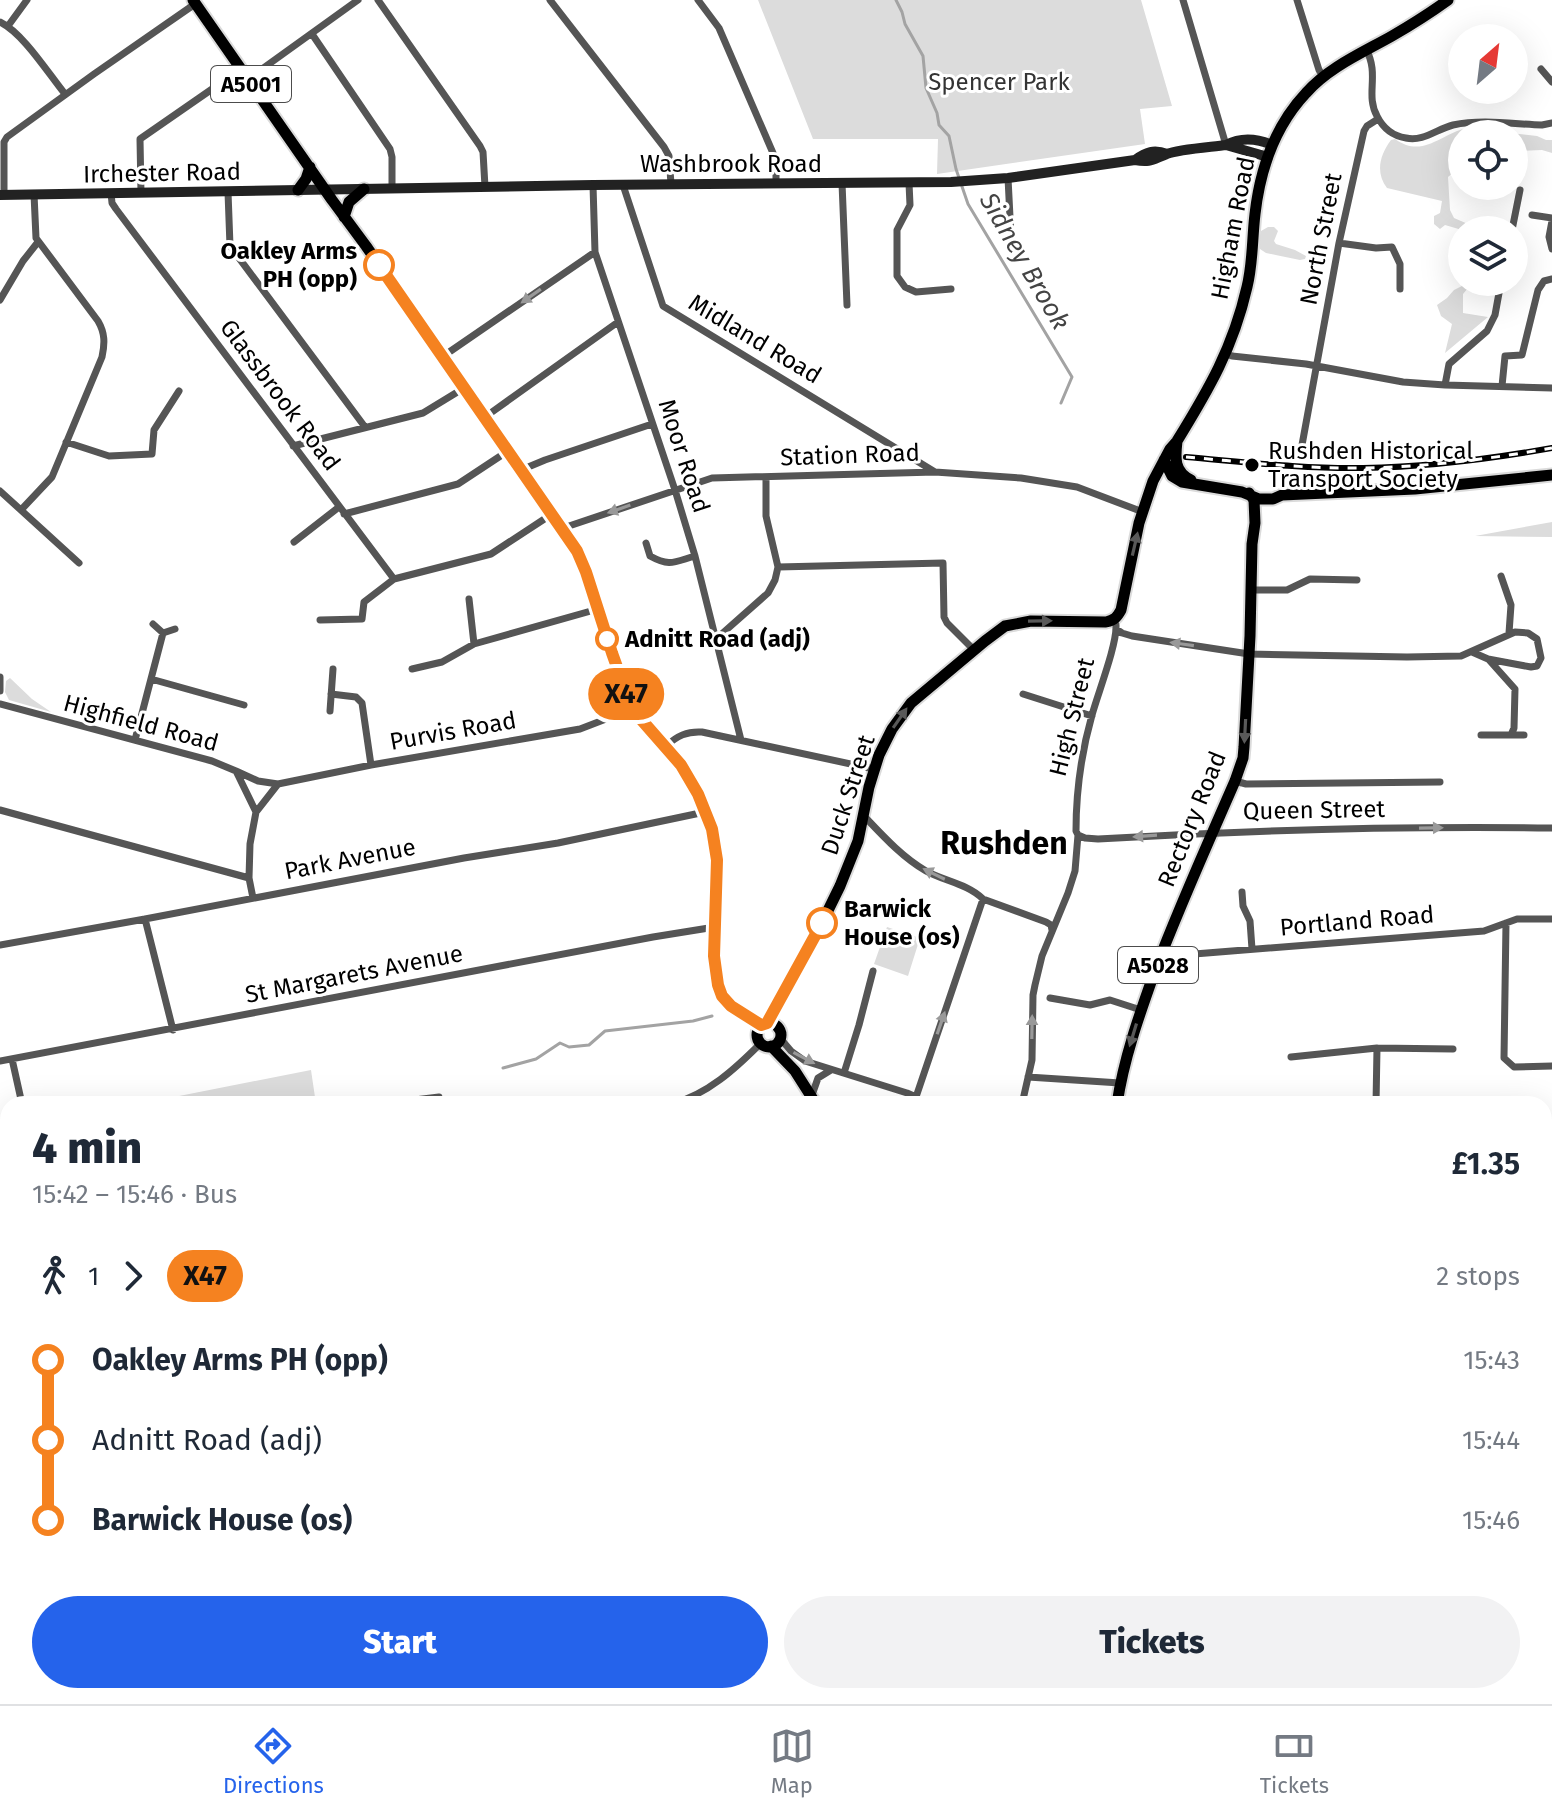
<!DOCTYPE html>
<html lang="en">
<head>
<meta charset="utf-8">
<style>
	:root { --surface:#fff; --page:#f2f2f3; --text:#1f2937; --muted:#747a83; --line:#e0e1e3; --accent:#2563eb }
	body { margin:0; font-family:"Fira Sans",sans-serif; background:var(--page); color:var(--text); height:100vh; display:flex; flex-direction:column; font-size:30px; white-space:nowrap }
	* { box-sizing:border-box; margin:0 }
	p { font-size:26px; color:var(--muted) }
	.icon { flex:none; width:44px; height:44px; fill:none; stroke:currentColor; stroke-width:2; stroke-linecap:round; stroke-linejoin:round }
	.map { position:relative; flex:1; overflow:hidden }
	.panel { position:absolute; left:0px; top:1096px; width:1552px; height:608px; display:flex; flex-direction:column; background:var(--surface); border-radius:24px 24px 0 0; box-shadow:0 8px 32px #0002 }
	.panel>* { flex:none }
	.badge { padding:0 16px; border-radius:26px; font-size:28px; line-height:52px }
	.needle { width:52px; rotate:28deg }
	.controls { position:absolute; left:1448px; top:24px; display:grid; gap:16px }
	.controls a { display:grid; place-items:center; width:80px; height:80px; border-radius:50%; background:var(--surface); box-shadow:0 8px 32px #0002; font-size:40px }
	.map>.badge { position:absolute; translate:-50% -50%; box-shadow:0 0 0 4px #fff }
	.legs { display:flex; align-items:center; gap:12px; height:88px; padding:0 32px; font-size:26px }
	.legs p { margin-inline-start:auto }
	.headline { display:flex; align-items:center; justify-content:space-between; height:136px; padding:0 32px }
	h1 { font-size:44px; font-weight:800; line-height:60px }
	.cta { display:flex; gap:16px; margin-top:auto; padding:16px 32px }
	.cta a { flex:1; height:92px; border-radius:48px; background:var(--accent); color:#fff; font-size:32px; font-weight:800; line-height:92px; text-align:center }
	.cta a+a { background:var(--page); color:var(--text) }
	ul { padding:0 32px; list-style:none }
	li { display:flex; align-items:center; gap:28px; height:80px; font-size:30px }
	li i { display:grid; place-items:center; width:12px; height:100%; margin:0 10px; background:currentColor }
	li i::after { content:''; width:20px; height:20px; margin:-10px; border:6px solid; border-radius:50%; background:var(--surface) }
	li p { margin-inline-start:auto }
	li:first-child i { background:linear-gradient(#0000 50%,currentColor 0) }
	li:last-child i { background:linear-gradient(currentColor 50%,#0000 0) }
	.tabs { display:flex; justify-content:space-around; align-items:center; height:112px; border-top:2px solid var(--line); background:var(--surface); font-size:22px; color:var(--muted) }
	.tabs a { display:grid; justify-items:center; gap:4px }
	.tabs .selected { color:var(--accent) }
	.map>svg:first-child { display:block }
</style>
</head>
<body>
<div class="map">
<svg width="1552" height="1704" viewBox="0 0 1552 1704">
	<rect width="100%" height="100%" fill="#fff"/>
	<path fill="#dcdcdc" d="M758,0H1141L1172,106L1140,109L1145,144L937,174L938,139H813Z
		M1467,128L1537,136L1546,140H1552V153L1542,150L1514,151V134H1462C1462,155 1466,163 1448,177L1450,210L1454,218L1482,230H1462L1445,225L1440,229L1434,224V216L1440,213L1442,201L1387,188C1375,172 1380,155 1391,140L1395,139C1423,159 1440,134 1467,128Z
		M1268,227H1274L1278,231L1274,241L1276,244L1295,250L1306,256L1305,259L1300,260L1266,253L1260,249L1258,243L1261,231Z
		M1470,282H1473L1463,294V313L1488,317L1445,353L1452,324L1441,316L1437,305L1447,298L1454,290Z
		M1552,522V537L1475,536Z
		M10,678L32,699L51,712L9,700L5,692L6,681Z
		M887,927L920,938L908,976L874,964Z
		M311,1070L316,1104H165L164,1099Z
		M0,1160L3,1164L8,1161V1266L0,1264Z
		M311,1696H639L643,1704H317Z"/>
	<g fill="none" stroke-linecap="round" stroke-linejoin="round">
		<path stroke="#a3a3a3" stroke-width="3" d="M896,0L902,12L905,24L923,56L926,88L937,113L939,125L949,136L956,169L968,204L1072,377L1061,403
			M503,1068L536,1059L560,1043L569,1047L589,1045L605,1031L693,1021L712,1016
			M0,1464L8,1451"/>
		<g stroke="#dbdbdb" stroke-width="15">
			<path id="primary" d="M193,0L332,200L366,246L577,551L586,572L612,653L632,709L681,765L698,794L712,829L717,860L715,970L722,996L731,1006L761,1025
				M298,190L306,179L310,167
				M344,217L349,202L364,189
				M1177,441C1175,458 1174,472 1191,480
				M1164,460L1172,476L1182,482L1242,492L1259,499H1273L1282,495L1415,489L1552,475
				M767,1023L814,939L840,886L858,841L869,787L879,755L892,729L911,703L985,641L1005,626L1031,621L1106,622C1115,620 1117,617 1121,610L1139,523L1153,481L1170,449L1177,441C1209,389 1233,348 1247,287C1253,263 1252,239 1255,214C1260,170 1275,126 1306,93C1329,67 1362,53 1392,36C1411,25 1430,13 1448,0
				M757 1035a12 12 0 1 1 24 0a12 12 0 1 1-24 0Z
				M771,1046L795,1071L816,1104
				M1117,1104C1124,1057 1140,1013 1156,968C1180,905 1208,843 1235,781L1243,758L1244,747L1250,636L1252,544L1255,523L1254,500L1249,493
				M983,1696L988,1704"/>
		</g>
		<path stroke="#555" stroke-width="7" d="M378,0L480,146L483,152L485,187
			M550,0L664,147L669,156L671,184
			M698,0L719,28L776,160V184
			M1183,0L1226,145
			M1297,0L1319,70L1323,76
			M0,22C23,33 48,73 65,94
			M8,26L27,0
			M312,34L390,149L392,157V188
			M1366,49C1380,75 1365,94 1377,116C1383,128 1393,136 1406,138C1423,142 1437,129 1453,125C1482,119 1513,124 1542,125L1552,123
			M1541,69L1552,82
			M248,79L358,0
			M1008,178L1011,237
			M842,183L847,305
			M909,183L910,205L897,230V276L905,287L916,292L951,289
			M593,185L595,252L675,490L695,556L741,740
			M623,185L663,306L935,472
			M228,192L230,246L365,427
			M111,193L112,203L116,209L394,579
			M141,193L140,139L241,69
			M4,194V142L7,137L94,74L195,4
			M1532,215L1552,218
			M1552,221L1549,237L1552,249
			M1512,230L1520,190
			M1339,243L1376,248L1392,247L1400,264V289
			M0,300L23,261L38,242
			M1226,354L1232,356L1306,364L1403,382L1445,385L1552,388
			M442,357L595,252
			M1445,385L1449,364L1487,331L1495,315L1501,282
			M1502,386L1505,356L1522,355L1538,290L1544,281L1552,279
			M485,417L618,322
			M66,442L109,456L152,454L154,430L179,391
			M1302,445L1339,243L1364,131L1367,126L1378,119
			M293,446L423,413L464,388
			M521,470L545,460L652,424
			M0,491L79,563
			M21,510L52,477L102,357C105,343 105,333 98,321L36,238L34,194
			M344,514L458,484L508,451
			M563,530L569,526L712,478L935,472L1021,478L1077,487L1143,512
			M294,542L339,507
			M646,543L650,556C670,567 674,562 695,556
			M778,567L943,563L944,617L947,623L974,650
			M1501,576L1511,605L1509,633
			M1251,590H1287L1310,579L1357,580
			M469,599L474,644
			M320,620L362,619L364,602L394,579L491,554L552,514
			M1116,629L1122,633L1132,636L1249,654L1407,657L1461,656L1515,632L1528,633L1537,639L1541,658L1537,666L1531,667L1488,659L1472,652
			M163,633L175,629
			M716,639L768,593L775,580L778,567L766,516V477
			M412,669L442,662L474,644L598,609
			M0,677V691
			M151,679L244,705
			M331,694L356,697L362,703L371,765
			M1023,694L1092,716
			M0,704L212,761L236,771L256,812L250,844L249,878L253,898
			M330,711L333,669
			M1481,735H1511L1514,728L1515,689L1490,661
			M1511,735H1524
			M135,740L163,633L153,624
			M666,746C677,736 687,731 702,732L874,769
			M236,771L258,781L278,784
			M1235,781L1246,784L1440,782
			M0,810L249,878
			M256,812L278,784L371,765L580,729L632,709
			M864,816C883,836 902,857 926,871C944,881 968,884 983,899L1046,922L1051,925L1052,930
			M1078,835L1085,838L1098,839C1249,830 1401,826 1552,828
			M1242,892L1243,906L1250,921L1252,949
			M145,919L173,1030
			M1506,923L1504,1058L1514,1067L1552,1066
			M0,945L145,919L464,858L558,843L705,812
			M1164,949L1182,955L1484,931L1517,919H1552
			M1050,998L1090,1005L1110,1000L1141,1010
			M780,1038L791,1051L805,1061L907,1093L916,1097L923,1104
			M1291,1057L1377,1048L1453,1049
			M12,1059L22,1104
			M0,1061L653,937L715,927
			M844,1073L859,1025L873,971
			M1028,1077L1120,1083
			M812,1095L818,1078L831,1070
			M916,1097L983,899
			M390,1103L439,1097
			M672,1104C708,1094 735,1069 761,1043
			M1022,1104L1032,1060L1033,995L1035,985L1042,956L1068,893L1075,871L1078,835L1076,831C1076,791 1081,754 1092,715C1098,693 1117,645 1116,625
			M1376,1104L1377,1048
			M1544,1154H1552
			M1544,1241H1552
			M1544,1368H1552
			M1544,1520L1552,1522
			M0,1564L8,1554
			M0,1585L8,1601
			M1544,1607L1552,1608
			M42,1696L46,1704
			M242,1696L244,1704
			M698,1696L702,1704
			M1162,1696L1164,1704
			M1445,1696L1470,1699L1552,1697
			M993,1704H1001
			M1300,1704L1302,1700
			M1409,1704L1410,1696"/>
		<path stroke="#222" stroke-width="10" d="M1226,145L1268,157
			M1135,160C1146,152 1154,149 1167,154
			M0,195L593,185L951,182L1008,178L1135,160C1151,163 1153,159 1167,154C1179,149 1212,147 1226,145C1241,137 1258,139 1272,145
			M1544,1441L1552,1449
			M871,1704L877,1696"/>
		<use href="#primary" stroke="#000" stroke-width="11"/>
		<g stroke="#000" stroke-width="6">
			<path id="rail" d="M1186,457C1245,462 1304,469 1363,468C1426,467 1490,459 1552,448"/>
		</g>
		<use href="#rail" stroke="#fff" stroke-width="3" stroke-dasharray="9" stroke-linecap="butt"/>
	</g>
	<defs><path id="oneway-solid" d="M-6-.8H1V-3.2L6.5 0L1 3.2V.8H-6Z" transform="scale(2)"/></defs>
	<g fill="#999">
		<use href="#oneway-solid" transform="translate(531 296) rotate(145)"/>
		<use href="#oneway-solid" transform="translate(619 509) rotate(161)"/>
		<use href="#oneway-solid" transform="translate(1182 644) rotate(-172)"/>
		<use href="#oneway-solid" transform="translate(1431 828) rotate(-1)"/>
		<use href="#oneway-solid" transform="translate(1145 836) rotate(176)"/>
		<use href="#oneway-solid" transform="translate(934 874) rotate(-154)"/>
		<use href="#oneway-solid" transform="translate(941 1023) rotate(-71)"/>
		<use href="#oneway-solid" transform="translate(1032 1027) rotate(-89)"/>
		<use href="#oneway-solid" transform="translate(804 1058) rotate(28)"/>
	</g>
	<g fill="#595959">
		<use href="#oneway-solid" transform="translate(1135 544) rotate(-77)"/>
		<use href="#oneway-solid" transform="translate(1040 621) rotate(-1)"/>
		<use href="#oneway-solid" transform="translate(900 718) rotate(-55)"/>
		<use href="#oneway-solid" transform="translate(1245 731) rotate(93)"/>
		<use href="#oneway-solid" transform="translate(1133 1035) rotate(107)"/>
	</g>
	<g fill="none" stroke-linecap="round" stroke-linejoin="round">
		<g stroke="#fff" stroke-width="18">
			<path id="line-1" d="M379,265L577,551L586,572L612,653L632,709L681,765L698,794L712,829L717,860L714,956L718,985L722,996L731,1006L761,1025L767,1023L822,923"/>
		</g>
		<use href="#line-1" stroke="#f58220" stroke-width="12"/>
	</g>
	<g fill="#fff" stroke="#f58220" stroke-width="4">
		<circle cx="379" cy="265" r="14"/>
		<circle cx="607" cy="639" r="10"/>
		<circle cx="822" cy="923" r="14"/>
	</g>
	<circle fill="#000" stroke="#fff" stroke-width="3" cx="1252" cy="465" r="8"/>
	<g text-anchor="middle" stroke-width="6" stroke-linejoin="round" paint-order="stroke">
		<g fill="#fff" stroke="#4c4c4c" stroke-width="2">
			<rect x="211" y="66" width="80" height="36" rx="6"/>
			<rect x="1118" y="947" width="80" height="36" rx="6"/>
		</g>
		<g font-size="22" font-weight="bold" fill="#000">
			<text x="251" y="92">A5001</text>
			<text x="1158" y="973">A5028</text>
		</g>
		<g font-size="24" fill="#333" stroke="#fff">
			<text x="999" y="90">Spencer Park</text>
		</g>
		<g font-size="24" fill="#000" stroke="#fff">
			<text x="731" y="172">Washbrook Road</text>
			<text transform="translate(162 173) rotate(-1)" y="8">Irchester Road</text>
			<text transform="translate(1233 228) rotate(-79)" y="8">Higham Road</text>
			<text transform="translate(1321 239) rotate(-79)" y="8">North Street</text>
			<text transform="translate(755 339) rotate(31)" y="8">Midland Road</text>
			<text transform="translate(280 395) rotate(53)" y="8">Glassbrook Road</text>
			<text transform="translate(850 455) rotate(-2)" y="8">Station Road</text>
			<text transform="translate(684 456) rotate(72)" y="8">Moor Road</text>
			<text transform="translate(1072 717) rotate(-76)" y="8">High Street</text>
			<text transform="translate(141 723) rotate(15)" y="8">Highfield Road</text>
			<text transform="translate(453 731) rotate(-10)" y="8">Purvis Road</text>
			<text transform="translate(848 795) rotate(-72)" y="8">Duck Street</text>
			<text transform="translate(1314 810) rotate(-1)" y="8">Queen Street</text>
			<text transform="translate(1192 819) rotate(-68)" y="8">Rectory Road</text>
			<text transform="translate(350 859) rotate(-11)" y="8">Park Avenue</text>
			<text transform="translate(1357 921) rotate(-5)" y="8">Portland Road</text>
			<text transform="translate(354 974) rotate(-11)" y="8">St Margarets Avenue</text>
		</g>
		<g font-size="24" font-weight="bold" fill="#000" stroke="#fff" text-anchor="start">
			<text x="357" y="259" text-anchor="end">Oakley Arms<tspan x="357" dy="28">PH (opp)</tspan></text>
			<text x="625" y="647">Adnitt Road (adj)</text>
			<text x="844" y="917">Barwick<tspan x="844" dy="28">House (os)</tspan></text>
		</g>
		<g font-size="24" fill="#000" stroke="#fff" text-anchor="start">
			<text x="1268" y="459">Rushden Historical<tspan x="1268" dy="28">Transport Society</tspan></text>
		</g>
		<g font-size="26" font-style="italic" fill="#444" stroke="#fff">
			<text transform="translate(1025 261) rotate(60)" y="9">Sidney Brook</text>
		</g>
		<g font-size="32" font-weight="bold" fill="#000" stroke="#fff">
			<text x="1004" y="854">Rushden</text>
		</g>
	</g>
</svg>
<div class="controls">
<a><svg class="needle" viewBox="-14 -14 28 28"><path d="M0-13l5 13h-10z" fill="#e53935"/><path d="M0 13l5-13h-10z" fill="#747a83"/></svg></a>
<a><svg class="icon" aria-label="locate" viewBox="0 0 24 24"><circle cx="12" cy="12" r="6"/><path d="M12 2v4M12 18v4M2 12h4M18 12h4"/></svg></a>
<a><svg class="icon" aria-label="layers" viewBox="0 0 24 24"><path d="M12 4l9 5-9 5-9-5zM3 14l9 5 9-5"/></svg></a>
</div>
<b class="badge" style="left:626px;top:694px;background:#f58220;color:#111">X47</b>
<section class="panel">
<div class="headline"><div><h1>4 min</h1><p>15:42 – 15:46 · Bus</p></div><b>£1.35</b></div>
<div class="legs"><svg class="icon" aria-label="walk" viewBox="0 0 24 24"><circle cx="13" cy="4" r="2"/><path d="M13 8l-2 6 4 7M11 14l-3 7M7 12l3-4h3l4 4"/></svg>1<svg class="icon" aria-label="forward" viewBox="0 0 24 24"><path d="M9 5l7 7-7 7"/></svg><b class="badge" style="background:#f58220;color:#111">X47</b><p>2 stops</p></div>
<ul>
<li><i style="color:#f58220"></i><b>Oakley Arms PH (opp)</b><p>15:43</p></li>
<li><i style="color:#f58220"></i><span>Adnitt Road (adj)</span><p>15:44</p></li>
<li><i style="color:#f58220"></i><b>Barwick House (os)</b><p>15:46</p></li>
</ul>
<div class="cta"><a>Start</a><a>Tickets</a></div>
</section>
</div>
<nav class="tabs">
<a class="selected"><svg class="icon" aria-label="directions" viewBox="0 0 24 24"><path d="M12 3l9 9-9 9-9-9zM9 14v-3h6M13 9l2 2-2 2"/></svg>Directions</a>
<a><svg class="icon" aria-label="map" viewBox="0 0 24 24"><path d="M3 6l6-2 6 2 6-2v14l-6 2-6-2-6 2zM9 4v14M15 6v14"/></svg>Map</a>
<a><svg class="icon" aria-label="tickets" viewBox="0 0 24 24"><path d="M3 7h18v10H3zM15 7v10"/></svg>Tickets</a>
</nav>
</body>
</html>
